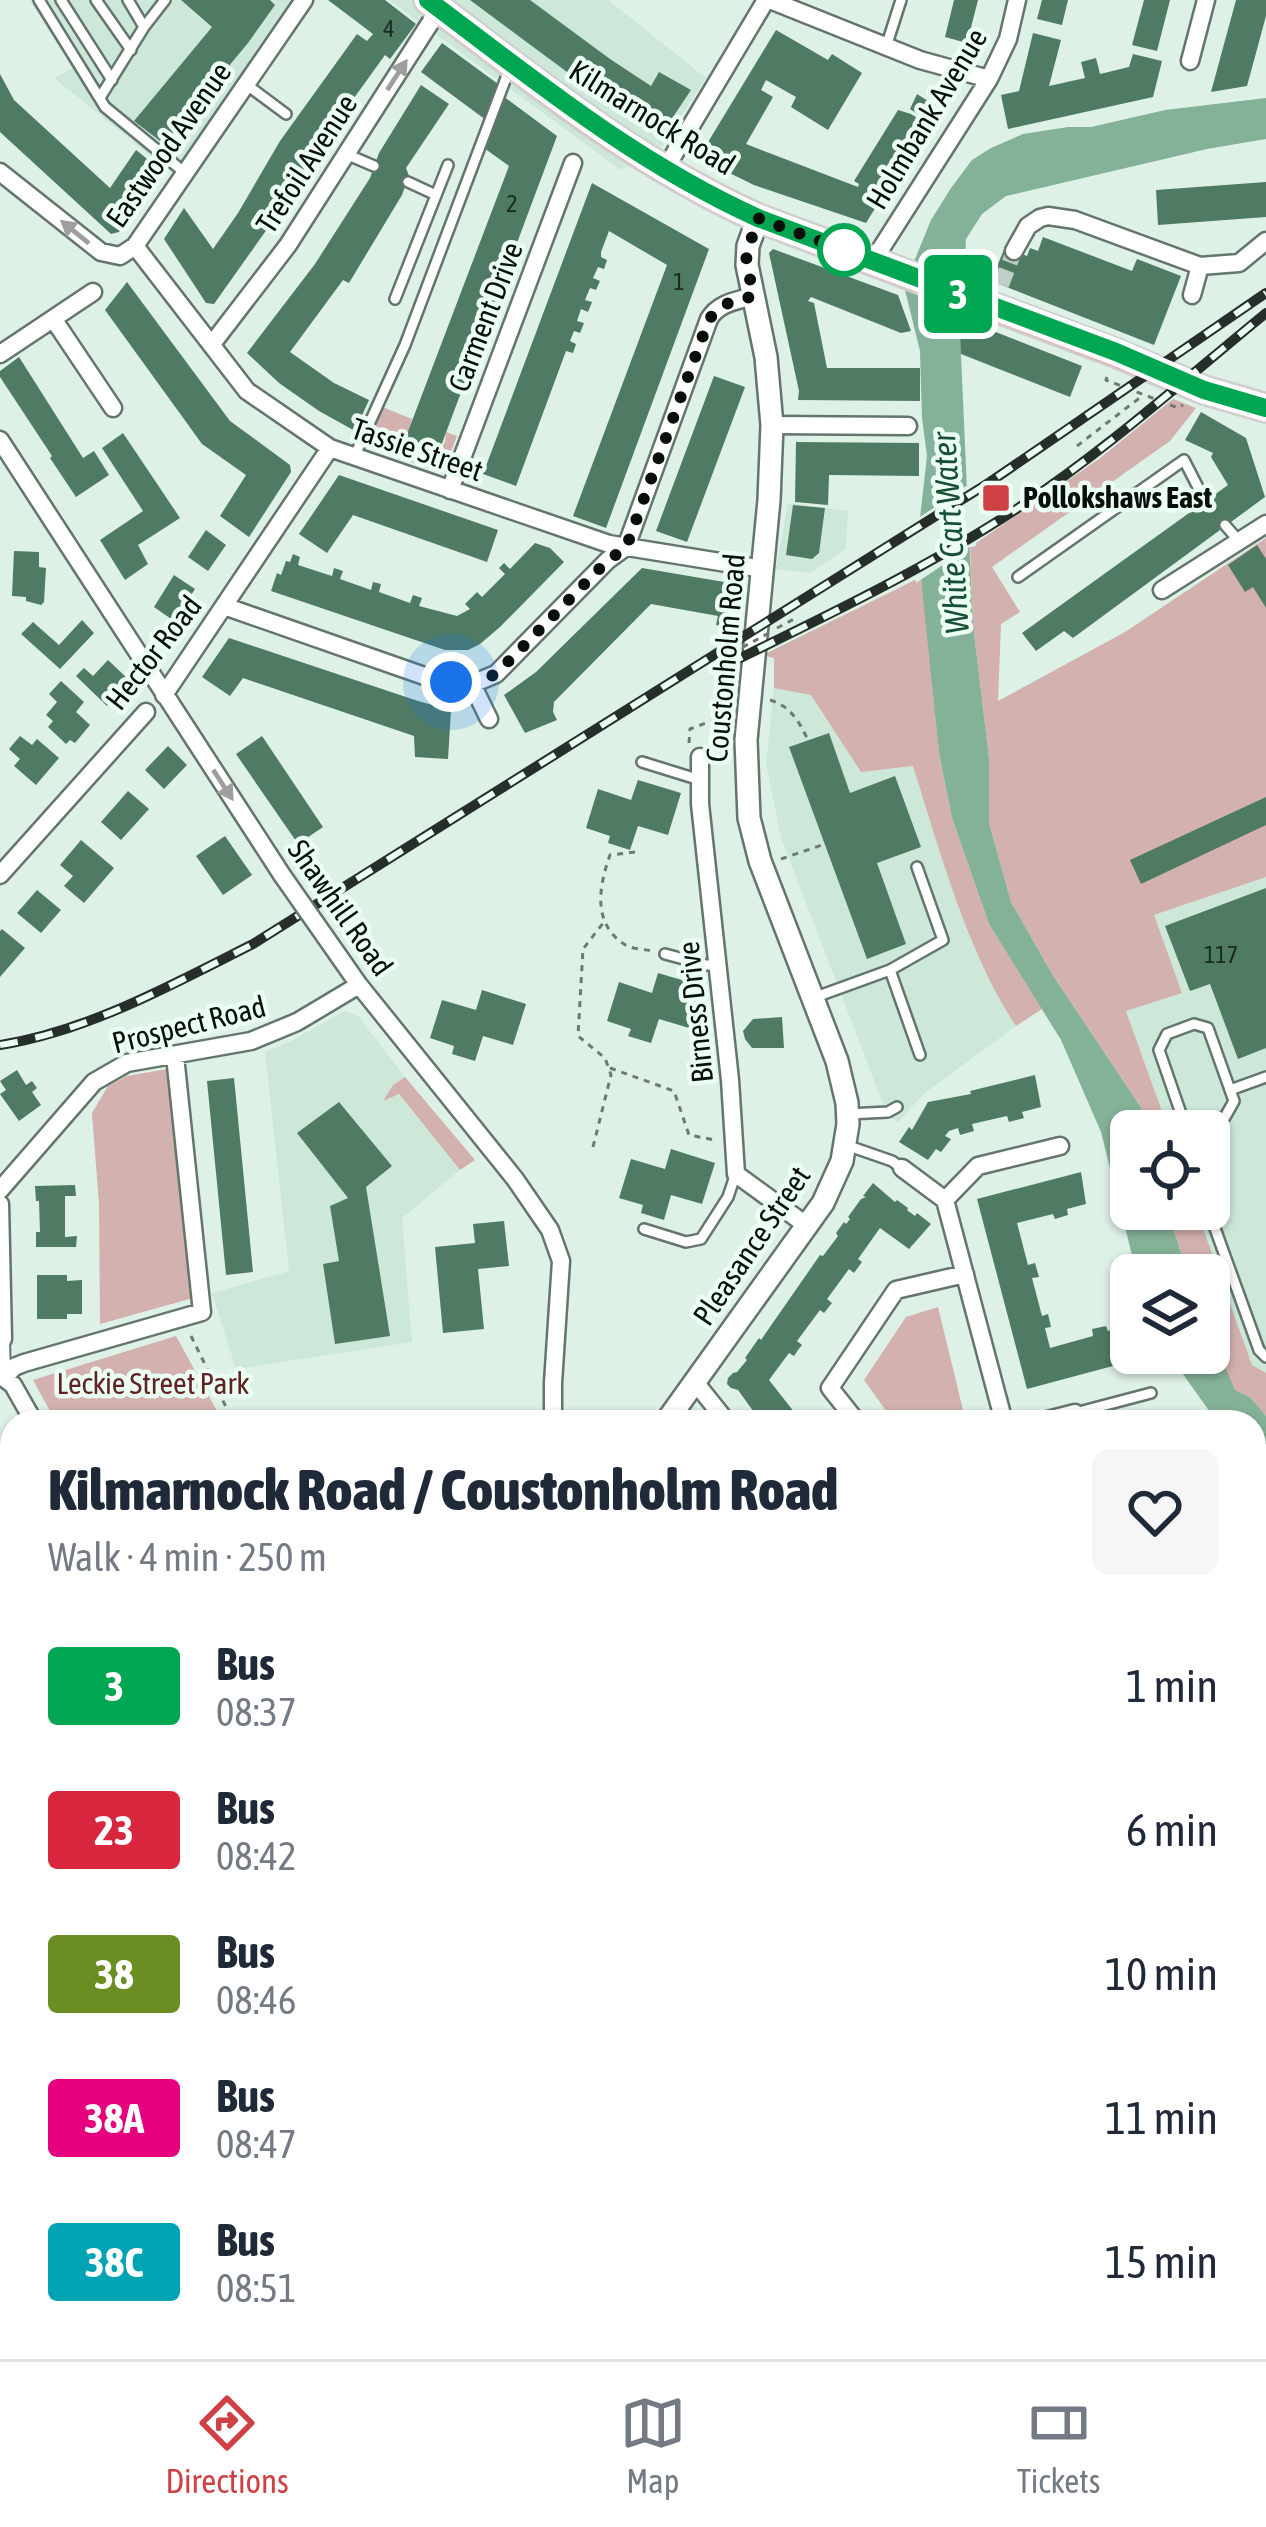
<!DOCTYPE html>
<html lang="en">
<head>
<meta charset="utf-8">
<style>
	:root { --surface:#fff; --page:#f6f6f7; --text:#1f2937; --muted:#747a83; --line:#e0e1e3; --accent:#cf4044 }
	body { margin:0; font-family:"Asap Condensed",sans-serif; background:var(--page); color:var(--text); height:100vh; display:flex; flex-direction:column; font-size:45px; white-space:nowrap }
	* { box-sizing:border-box; margin:0 }
	p { font-size:39px; color:var(--muted) }
	.icon { flex:none; width:66px; height:66px; fill:none; stroke:currentColor; stroke-width:2; stroke-linecap:round; stroke-linejoin:round }
	.map { position:relative; flex:1; overflow:hidden }
	.panel { position:absolute; left:0px; top:1410px; width:1266px; height:951px; display:flex; flex-direction:column; background:var(--surface); border-radius:36px 36px 0 0; box-shadow:0 3px 9px #0004 }
	.panel>* { flex:none }
	.badge { padding:0 24px; border-radius:9px; font-size:42px; line-height:78px }
	.controls { position:absolute; left:1110px; top:1110px; display:grid; gap:24px }
	.controls a { display:grid; place-items:center; width:120px; height:120px; border-radius:18px; background:var(--surface); box-shadow:0 3px 9px #0004; font-size:60px }
	.you { position:absolute; width:60px; height:60px; margin:-30px; border:9px solid #fff; border-radius:50%; background:#1a73e8; box-shadow:0 0 0 18px #1a73e833 }
	.map>.badge { position:absolute; translate:-50% -50%; box-shadow:0 0 0 6px #fff }
	.round { display:grid; place-items:center; flex:none; width:126px; height:126px; border-radius:18px; background:var(--page) }
	.head { display:flex; align-items:center; justify-content:space-between; height:204px; padding:0 48px }
	h1 { font-size:57px; font-weight:800; line-height:90px }
	ul { padding:0; list-style:none }
	li { display:flex; align-items:center; gap:36px; height:144px; padding:0 48px }
	li div { flex:1 }
	li b { display:block; font-size:45px }
	li em { font-style:normal }
	li .badge { min-width:132px; font-weight:700; text-align:center }
	.tabs { display:flex; justify-content:space-around; align-items:center; height:168px; border-top:3px solid var(--line); background:var(--surface); font-size:33px; color:var(--muted) }
	.tabs a { display:grid; justify-items:center; gap:6px }
	.tabs .on { color:var(--accent) }
	.map>svg:first-child { display:block }
</style>
</head>
<body>
<div class="map">
<svg width="1266" height="2359" viewBox="0 0 1266 2359">
	<rect width="100%" height="100%" fill="#def1e6"/>
	<path fill="#cde8d8" d="M29,0H315L188,182L153,158L54,78L73,68Z
		M389,0H608L706,78L662,146L621,170Z
		M788,503L848,511L846,549L810,573L776,569Z
		M774,688L811,694L861,772L913,766L937,841L980,957L1016,1026L925,1093L897,1123L887,1114L781,838L766,764Z
		M1266,877V1373L1252,1366L1196,1209H1209V1131H1169L1126,1010L1182,993L1154,915Z
		M345,1011L358,1016L405,1077L393,1085L383,1100L398,1094L460,1170L402,1218L412,1342L236,1369L212,1293L289,1271L265,1052L293,1040Z
		M1266,2036V2333L1259,2332L1254,2343V2069Z"/>
	<path fill="#d2b1ae" d="M1173,399L1196,408L1170,441L992,567L1020,612L1001,624L998,701L1125,632L1266,538V877L1154,915L1182,993L1126,1011L1169,1131H1147L1140,1106L1052,974L1011,902L989,823V758L973,625L970,547H974L976,543L1099,459Z
		M380,406L412,419L405,442L438,454L445,442L446,432L457,436L443,473L362,445Z
		M922,577L939,753L952,818L989,924L1042,1009L1016,1026C968,954 939,849 913,766L861,772L811,695L774,688V658L766,656L767,653L915,580L917,582Z
		M167,1069L193,1298L100,1324L99,1204L92,1113L108,1086L127,1076Z
		M405,1077L475,1160L460,1170L399,1094L383,1101L393,1085Z
		M1167,1209H1196L1252,1365L1266,1373V1416L1251,1398L1235,1390L1225,1370L1209,1330V1275H1188Z
		M938,1307L963,1410L917,1422H894L864,1380L906,1317Z
		M176,1336L223,1422H56L33,1380Z"/>
	<path fill="#84b298" d="M1266,98V139L1207,149L1006,196L982,214L966,239L961,355L973,625L989,758V823L1011,902L1052,974L1140,1106L1147,1131H1131V1209H1167L1188,1275H1137L1101,1132L1061,1040L989,924L952,818L939,753L922,588L920,518L927,456L922,418L920,351L904,286L931,220L951,188L972,160L991,148L1023,134L1068,127H1091L1165,110Z
		M1209,1330L1235,1390L1251,1398L1266,1416V1464L1254,1457V1422H1217L1168,1353H1209Z"/>
	<path fill="#def1e6" d="M969,484L976,546H971L916,583L914,521Z"/>
	<path fill="#4f7b64" d="M181,0H270L275,5L248,43L164,144L134,121L212,27Z
		M328,0H385L416,24L390,59L385,55L308,162L265,232L214,304L206,303L164,239L184,208L213,249L238,213L280,141L357,34L367,41L373,34Z
		M470,0H530L610,59L651,86L659,72L691,90L661,135L590,89Z
		M954,0H978L967,43L945,37Z
		M1042,0H1068L1062,25L1037,19Z
		M1144,0H1170L1157,51L1132,45Z
		M1236,0H1266V16L1247,86L1211,92Z
		M776,30L828,60L832,54L862,73L828,130L791,107L796,97L766,80L761,90L773,97L746,144L858,187L859,184L854,181L898,110L911,114L927,124L866,223L754,185L705,161L702,156V152Z
		M1033,33L1061,40L1049,86L1085,78L1081,62L1096,58L1100,74L1129,67L1133,54L1162,61L1153,97L1008,129L1001,95L1019,91Z
		M442,43L498,84L486,120L421,72Z
		M0,74L14,100L110,188L136,150L161,170L119,232L111,234L0,132Z
		M421,85L449,104L406,168L409,176L402,195L349,283L343,280L290,352L334,383L369,400L355,431L319,411L279,383L247,353L315,264L370,178L379,153Z
		M917,94L936,106L928,121L910,109Z
		M503,96L557,136L438,454L404,442L509,166L484,148Z
		M1266,182V217L1158,225L1156,190Z
		M592,183L709,249L606,528L573,516L667,265L609,231L601,252V257L607,260L604,269L598,267L593,278L600,281L596,290L590,288L585,300L592,302L588,312L581,309L577,321L584,323L580,333L574,331L570,341L576,344L573,353L566,351L516,486L483,474Z
		M1043,237L1132,271L1137,259L1181,276L1154,345L991,281L1005,247L1027,256L1030,248L1038,251Z
		M773,249L898,295L911,331L901,333L811,297L808,301L814,303L827,368H920V401L798,400L799,391L769,253Z
		M127,282L230,421L290,465L291,472L249,537L220,516L246,475L202,444L105,310Z
		M965,320L1082,366L1070,397L961,354L960,332Z
		M19,357L83,458L94,451L109,475L76,497L50,458L52,456L0,377V371Z
		M714,376L745,387L687,542L656,531Z
		M1201,412L1246,438L1265,497L1073,638L1064,631L1036,651L1022,633L1228,485L1211,457L1213,453L1185,440Z
		M123,433L180,518L138,545L148,564L125,580L100,540L143,511L102,448Z
		M796,442L919,443V476L829,475L828,505L795,502Z
		M339,475L498,530L487,562L353,515L327,553L299,534Z
		M793,505L825,508L819,553L812,559L786,555Z
		M206,530L226,545L208,571L188,557Z
		M535,543L550,548L564,562L500,627L480,644L468,650H445L271,591L277,573L281,575L286,561L290,562L293,554L300,557L298,565L332,576L334,568L343,571L340,579L371,590L373,582L381,584L379,592L410,603L413,595L422,598L419,606L457,616L470,609L465,604L477,592L482,597L505,574L499,568L504,563L510,569Z
		M1257,545L1266,559V608L1253,587L1245,592L1228,565Z
		M14,551L39,552V567L46,568L44,602L41,605L26,601V597L12,596Z
		M642,568L730,583V586L741,588L737,628L716,625L718,616L651,604L554,702L553,712L557,720L525,733L504,695L536,672Z
		M174,575L195,589L174,621L154,607Z
		M82,620L94,633L60,669L21,634L33,622L59,645Z
		M229,638L418,701L451,710L448,759L415,757L414,736L243,678L230,696L202,677Z
		M108,660L129,680L107,706L76,676L84,668L93,676Z
		M61,681L84,702L76,712L90,725L75,743L70,740L66,744L48,727L53,721L46,715L57,702L49,694Z
		M829,733L850,793L895,776L921,847L877,863L906,944L867,959L789,747Z
		M20,736L32,745L37,739L59,758L36,785L14,766L20,759L9,749Z
		M262,736L323,827L298,844L236,754Z
		M168,746L187,765L164,789L145,770Z
		M638,780L681,793L668,835L638,826L630,850L608,843L610,836L586,828L598,789L631,800Z
		M128,791L149,809L121,840L101,822Z
		M1266,797V825L1141,884L1130,860Z
		M225,836L252,875L223,895L196,856Z
		M81,840L114,868L84,903L64,886L73,876L60,865Z
		M1266,888V1048L1238,1059L1210,984L1190,991L1165,926Z
		M37,890L61,910L41,933L17,913Z
		M2,929L25,948L0,977V931Z
		M658,973L702,986L689,1028L659,1019L651,1043L628,1036L631,1029L607,1021L619,982L652,993Z
		M482,990L526,1004L513,1045L483,1036L475,1061L452,1054L454,1046L430,1038L442,1000L476,1010Z
		M782,1017L784,1048H752L745,1039L743,1031L753,1019Z
		M17,1070L26,1085L32,1081L37,1088L32,1092L41,1105L19,1121L0,1094L6,1090L0,1081Z
		M1035,1075L1041,1107L1022,1112L1024,1118L1009,1122L1007,1116L972,1124L974,1131L960,1135L958,1128L949,1131L945,1136L951,1139L941,1152L936,1149L928,1160L899,1142L909,1127L912,1130L928,1102L971,1094L970,1091Z
		M234,1078L253,1272L226,1275L207,1081Z
		M339,1102L392,1166L366,1187L390,1336L335,1344L323,1264L339,1261L330,1206L348,1198L297,1133Z
		M671,1149L715,1163L702,1204L671,1195L664,1220L641,1213L643,1205L619,1198L631,1159L665,1169Z
		M1081,1172L1086,1204L1067,1209L1068,1215L1055,1219L1053,1214L1017,1223L1028,1265L1035,1263L1039,1277L1032,1278L1042,1316L1048,1314L1051,1327L1045,1328L1050,1348L1093,1336L1092,1329L1106,1326L1108,1331L1128,1326L1131,1353H1137L1139,1359L1027,1389L977,1199Z
		M873,1183L895,1202L897,1200L908,1208L907,1210L915,1216L917,1213L931,1224L909,1249L880,1228L858,1259L862,1262L854,1273L849,1269L827,1299L832,1303L824,1313L820,1310L797,1341L802,1345L798,1350L794,1356L789,1353L769,1380L802,1422H761L738,1390L731,1388L727,1384L728,1378L733,1373L737,1372L747,1360L745,1358L759,1338L761,1340L820,1255L823,1256L838,1236L836,1233L844,1222L846,1224L850,1219L848,1217L861,1199L866,1197L863,1196Z
		M75,1185L76,1196H65V1237L77,1236L76,1247H36V1232H40L39,1201H36L35,1186Z
		M504,1221L509,1266L478,1269L484,1329L443,1333L435,1247L475,1243L473,1224Z
		M37,1275H67V1281L82,1280V1314H67V1319H37Z
		M12,1686V1750L0,1723V1689Z
		M1266,2107V2164L1254,2157V2127Z
		M417,2349H498L504,2354L500,2359H408Z"/>
	<g fill="none" stroke-linecap="round" stroke-linejoin="round">
		<path stroke="#becfc5" stroke-width="16" stroke-dasharray="16 8" stroke-linecap="butt" d="M1001,285L1014,251"/>
		<g stroke="#64766c" stroke-width="14">
			<path id="service" d="M39,0L105,107L185,173
				M61,0L112,80
				M96,0L131,50
				M128,0L144,27
				M886,47L901,0
				M247,85L286,114
				M101,96L144,27L165,0
				M346,154L374,166
				M408,182L436,195
				M395,299L448,165
				M355,455L405,345L509,70
				M1225,525L1239,541
				M1018,577L1184,460L1205,501
				M642,762L700,780
				M665,954L706,965H719
				M890,970L920,1055
				M813,998L890,970L943,940L917,867
				M1230,1090L1266,1077
				M848,1114L888,1112L897,1107
				M1187,1129L1225,1117L1234,1101L1208,1028L1194,1024L1167,1034L1159,1050L1187,1131
				M846,1145L892,1161L902,1168
				M1208,1209L1259,1350L1266,1357
				M644,1229L686,1242L701,1239L728,1197L735,1176
				M1075,1413L1151,1393
				M0,2200L12,2211"/>
		</g>
		<g stroke="#64766c" stroke-width="16">
			<path id="pedestrian" d="M3,1339L4,1377"/>
		</g>
		<g stroke="#64766c" stroke-width="21">
			<path id="minor" d="M770,0L920,60L989,79
				M1190,61L1206,0
				M664,171L766,0
				M0,172L101,252L120,256L135,246L304,0
				M135,246L247,391L330,448L609,544L763,569
				M1014,251L1028,226L1040,218L1048,216L1075,220L1200,266L1239,263L1266,241
				M873,261L989,79L1008,39L1017,0
				M1192,295L1200,266
				M54,320L113,408
				M212,344L288,245L439,9
				M0,354L93,292
				M772,425L908,426
				M0,440L282,875
				M450,490L573,163
				M1162,590L1266,524
				M224,606L430,678L472,684L496,674L608,560L626,547L709,319C718,303 736,301 753,296
				M472,684L489,719
				M164,695L330,448
				M700,757V804L730,1080L736,1174L806,1225
				M0,875L146,712
				M338,955L359,985L515,1179L550,1230L561,1261L553,1383V1422
				M902,1168L945,1200L1004,1422
				M0,1190L94,1082L127,1063L251,1041L297,1022L359,985
				M945,1200L978,1166L1060,1146
				M0,1204L3,1339
				M0,1377L4,1378L14,1367L24,1363L202,1312L175,1056
				M4,1378L13,1385L34,1422
				M695,1382L727,1422
				M857,1422L830,1388L896,1290L965,1274
				M1040,1422L1075,1413L1078,1422
				M1254,1579L1266,1589
				M0,2308L12,2318
				M1254,2318L1266,2322
				M1127,2349L1130,2359"/>
		</g>
		<g stroke="#64766c" stroke-width="26">
			<path id="tertiary" d="M666,1422L823,1203L842,1161L848,1124L847,1103L837,1061L760,861L749,818L746,740L769,500L772,425L766,357L747,265L748,246L758,218
				M1254,1460L1266,1455
				M0,1913L12,1939"/>
		</g>
		<g stroke="#64766c" stroke-width="28">
			<path id="secondary" d="M0,1962L12,1974
				M241,2349L247,2359
				M268,2349L276,2359"/>
		</g>
		<g stroke="#cecfce" stroke-width="32">
			<path id="primary" d="M428,0C535,82 634,162 758,218L1116,353L1204,390L1266,408"/>
		</g>
		<path stroke="#6d7a72" stroke-width="3" stroke-dasharray="6 6" stroke-linecap="butt" d="M1107,377L1106,380L1178,408L1183,405
			M1077,446L1142,396
			M777,628L796,618
			M770,700C791,706 799,722 808,740
			M689,743L690,729L730,714
			M635,852L610,855C599,886 592,923 624,944C631,949 643,949 652,951
			M781,859L825,844
			M610,1068L674,1091L689,1135L715,1140
			M593,1147L611,1075L605,1058L578,1036L583,949L604,922
			M191,1336L226,1407L240,1422
			M0,1806L12,1809
			M0,2011L12,2028
			M531,2359L540,2349
			M942,2359L951,2349"/>
		<use href="#service" stroke="#fff" stroke-width="9"/>
		<use href="#pedestrian" stroke="#fff" stroke-width="12"/>
		<use href="#minor" stroke="#fff" stroke-width="16"/>
		<use href="#tertiary" stroke="#fff" stroke-width="21"/>
		<use href="#secondary" stroke="#f7cfce" stroke-width="24"/>
		<use href="#primary" stroke="#ee9e9e" stroke-width="27"/>
		<g stroke="#262e29" stroke-width="10">
			<path id="rail" d="M726,665C824,617 923,570 1015,510C1104,452 1184,380 1266,313
				M0,1045C89,1031 173,984 253,944L990,482L1266,293
				M0,2273L12,2283
				M105,2349L116,2359"/>
		</g>
		<use href="#rail" stroke="#ebfff3" stroke-width="6" stroke-dasharray="18" stroke-linecap="butt"/>
		<g stroke="#64766c" stroke-width="21" stroke-linecap="butt">
			<path id="minor-bridge" d="M282,875L338,955"/>
		</g>
		<path stroke="#6d7a72" stroke-width="3" stroke-dasharray="6 6" stroke-linecap="butt" d="M732,653L769,633"/>
		<use href="#minor-bridge" stroke="#fff" stroke-width="16"/>
	</g>
	<defs><path id="oneway-solid" d="M-6-.8H1V-3.2L6.5 0L1 3.2V.8H-6Z" transform="scale(3)"/></defs>
	<g fill="#9c9f9d">
		<use href="#oneway-solid" transform="translate(397 75) rotate(-57)"/>
		<use href="#oneway-solid" transform="translate(75 232) rotate(-141)"/>
		<use href="#oneway-solid" transform="translate(223 785) rotate(57)"/>
	</g>
	<g fill="none" stroke-linecap="round" stroke-linejoin="round">
		<g stroke="#fff" stroke-width="27">
			<path id="line" d="M428,0C534,80 636,163 758,218L1116,352L1204,390L1266,408"/>
		</g>
		<use href="#line" stroke="#00a651" stroke-width="18"/>
		<path stroke="#080e0a" stroke-width="12" stroke-dasharray="0 21.6" d="M451,682L472,684L496,674L608,560L626,548L709,319L723,305L753,296L746,256L758,218L844,250"/>
	</g>
	<circle fill="#fff" stroke="#00a651" stroke-width="6" cx="844" cy="250" r="24"/>
	<rect fill="#cf4044" stroke="#ebfff3" stroke-width="4.5" x="981" y="483" width="30" height="30" rx="6"/>
	<g text-anchor="middle" stroke-width="9" stroke-linejoin="round" paint-order="stroke">
		<g font-size="24" fill="#1a2920">
			<text x="389" y="37">4</text>
			<text x="512" y="212">2</text>
			<text x="679" y="290">1</text>
			<text x="1221" y="963">117</text>
		</g>
		<g font-size="30" fill="#080e0a" stroke="#ebfff3">
			<text transform="translate(652 118) rotate(32)" y="10">Kilmarnock Road</text>
			<text transform="translate(927 119) rotate(-59)" y="10">Holmbank Avenue</text>
			<text transform="translate(169 145) rotate(-55)" y="10">Eastwood Avenue</text>
			<text transform="translate(307 164) rotate(-57)" y="10">Trefoil Avenue</text>
			<text transform="translate(486 317) rotate(-69)" y="10">Carment Drive</text>
			<text transform="translate(417 450) rotate(19)" y="10">Tassie Street</text>
			<text transform="translate(154 653) rotate(-52)" y="10">Hector Road</text>
			<text transform="translate(726 658) rotate(-85)" y="10">Coustonholm Road</text>
			<text transform="translate(340 908) rotate(55)" y="10">Shawhill Road</text>
			<text transform="translate(696 1012) rotate(-96)" y="10">Birness Drive</text>
			<text transform="translate(189 1025) rotate(-14)" y="10">Prospect Road</text>
			<text transform="translate(752 1246) rotate(-56)" y="10">Pleasance Street</text>
		</g>
		<g font-size="30" font-weight="bold" fill="#080e0a" stroke="#ebfff3" text-anchor="start">
			<text x="1023" y="508">Pollokshaws East</text>
		</g>
		<g font-size="30" fill="#602222" stroke="#ebfff3">
			<text x="153" y="1394">Leckie Street Park</text>
		</g>
		<g font-size="33" font-style="italic" fill="#185036" stroke="#ebfff3">
			<text transform="translate(950 533) rotate(-94)" y="12">White Cart Water</text>
		</g>
	</g>
</svg>
<div class="controls">
<a><svg class="icon" aria-label="locate" viewBox="0 0 24 24"><circle cx="12" cy="12" r="6"/><path d="M12 2v4M12 18v4M2 12h4M18 12h4"/></svg></a>
<a><svg class="icon" aria-label="layers" viewBox="0 0 24 24"><path d="M12 4l9 5-9 5-9-5zM3 14l9 5 9-5"/></svg></a>
</div>
<div class="you" style="left:451px;top:682px"></div>
<b class="badge" style="left:958px;top:294px;background:#00a651;color:#fff">3</b>
<section class="panel">
<div class="head"><div><h1>Kilmarnock Road / Coustonholm Road</h1><p>Walk · 4 min · 250 m</p></div><a class="round"><svg class="icon" aria-label="heart" viewBox="0 0 24 24"><path d="M12 20l-8-8c-3-5 5-10 8-4 3-6 11-1 8 4z"/></svg></a></div>
<ul>
<li><span class="badge" style="background:#00a651;color:#fff">3</span><div><b>Bus</b><p>08:37</p></div><em>1 min</em></li>
<li><span class="badge" style="background:#d7263d;color:#fff">23</span><div><b>Bus</b><p>08:42</p></div><em>6 min</em></li>
<li><span class="badge" style="background:#6b8e23;color:#fff">38</span><div><b>Bus</b><p>08:46</p></div><em>10 min</em></li>
<li><span class="badge" style="background:#e6007e;color:#fff">38A</span><div><b>Bus</b><p>08:47</p></div><em>11 min</em></li>
<li><span class="badge" style="background:#00a3b4;color:#fff">38C</span><div><b>Bus</b><p>08:51</p></div><em>15 min</em></li>
</ul>
</section>
</div>
<nav class="tabs">
<a class="on"><svg class="icon" aria-label="directions" viewBox="0 0 24 24"><path d="M12 3l9 9-9 9-9-9zM9 14v-3h6M13 9l2 2-2 2"/></svg>Directions</a>
<a><svg class="icon" aria-label="map" viewBox="0 0 24 24"><path d="M3 6l6-2 6 2 6-2v14l-6 2-6-2-6 2zM9 4v14M15 6v14"/></svg>Map</a>
<a><svg class="icon" aria-label="tickets" viewBox="0 0 24 24"><path d="M3 7h18v10H3zM15 7v10"/></svg>Tickets</a>
</nav>
</body>
</html>
